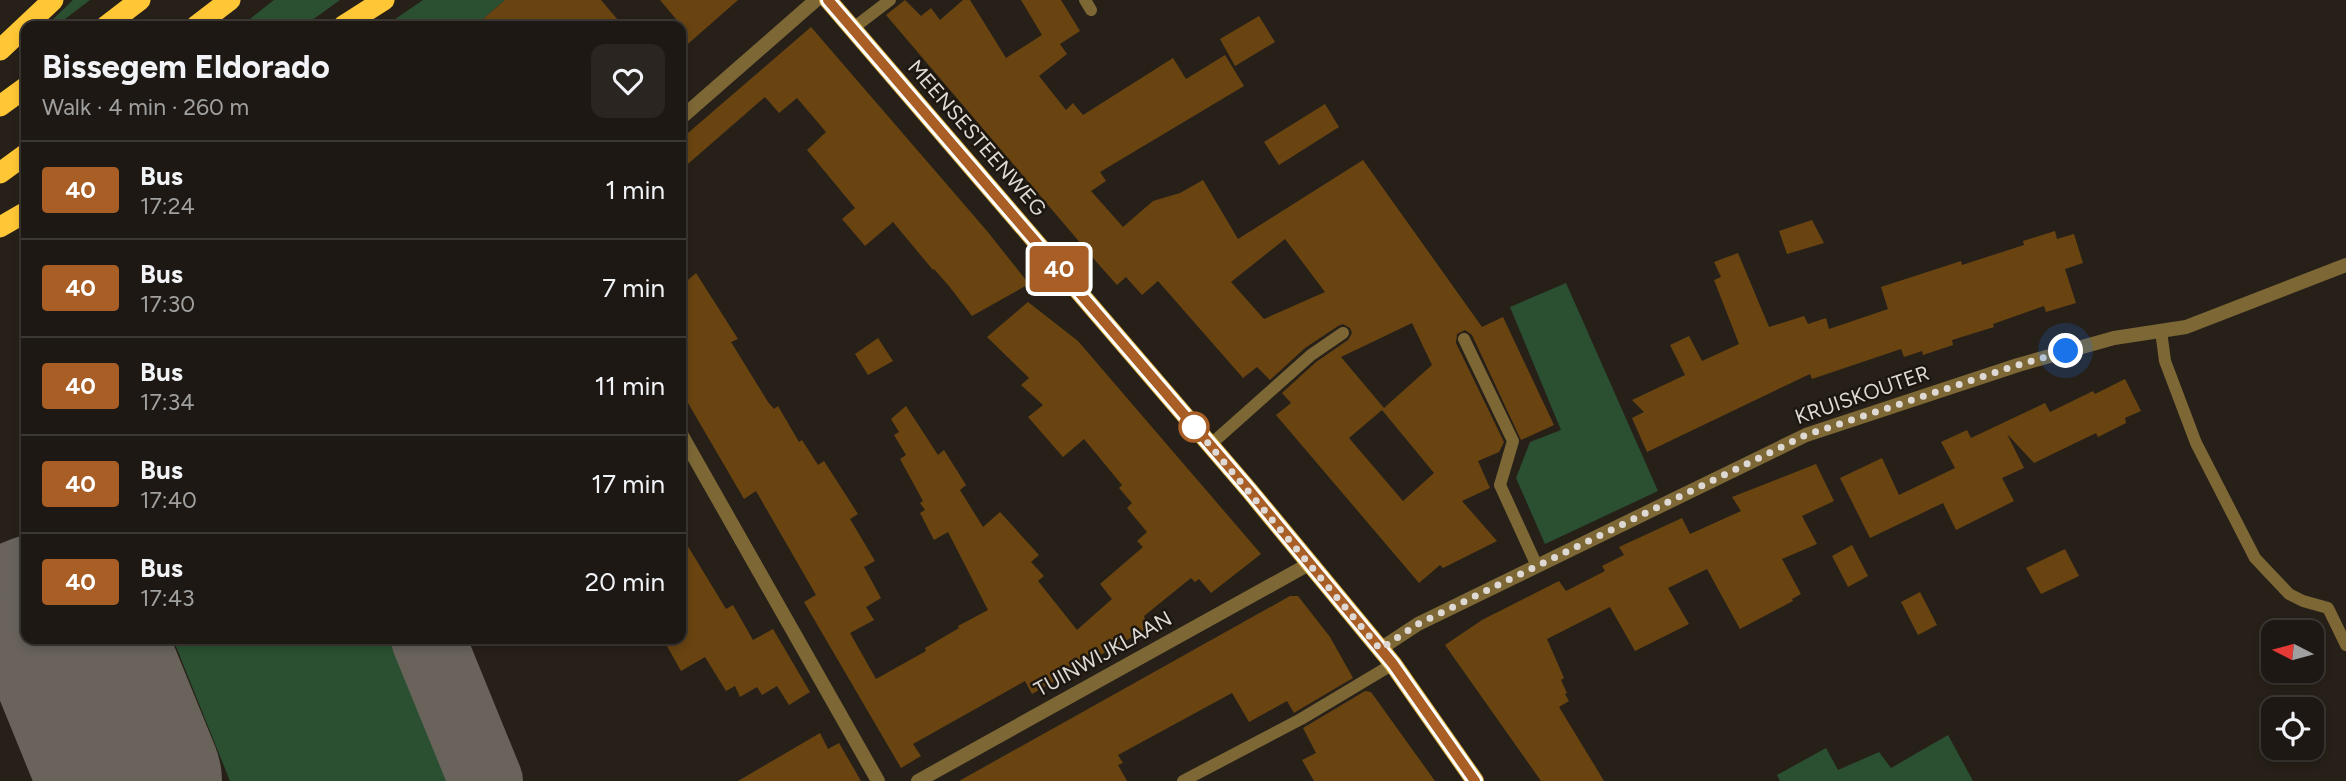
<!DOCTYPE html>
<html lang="en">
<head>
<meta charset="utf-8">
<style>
	:root { --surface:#1d1813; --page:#2a2521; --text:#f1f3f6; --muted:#a0a0a0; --line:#3b3733 }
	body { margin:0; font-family:Figtree,sans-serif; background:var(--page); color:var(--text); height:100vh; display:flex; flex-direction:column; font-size:26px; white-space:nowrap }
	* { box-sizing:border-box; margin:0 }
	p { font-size:23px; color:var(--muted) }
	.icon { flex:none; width:38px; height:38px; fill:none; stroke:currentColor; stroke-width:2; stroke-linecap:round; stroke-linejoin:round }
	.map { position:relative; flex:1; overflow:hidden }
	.side { position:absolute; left:21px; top:21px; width:665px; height:623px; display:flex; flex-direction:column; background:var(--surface); border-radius:14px; box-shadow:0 4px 10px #0003,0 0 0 2px var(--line) }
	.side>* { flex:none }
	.badge { padding:0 14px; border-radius:5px; font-size:24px; line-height:46px }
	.needle { width:46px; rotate:276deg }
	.buttons { position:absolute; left:2261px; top:620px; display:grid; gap:14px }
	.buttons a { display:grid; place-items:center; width:63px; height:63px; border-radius:14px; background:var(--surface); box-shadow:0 4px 10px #0003,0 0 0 2px var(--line); font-size:35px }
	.you { position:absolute; width:35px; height:35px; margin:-18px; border:5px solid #fff; border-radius:50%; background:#1a73e8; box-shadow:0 0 0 10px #1a73e833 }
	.map>.badge { position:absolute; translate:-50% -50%; box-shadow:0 0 0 4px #fff }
	.round { display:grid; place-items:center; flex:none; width:74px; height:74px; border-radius:14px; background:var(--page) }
	.summary { display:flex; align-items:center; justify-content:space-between; height:119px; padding:0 21px }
	h1 { font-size:33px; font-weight:700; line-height:52px }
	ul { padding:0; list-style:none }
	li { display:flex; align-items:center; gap:21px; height:98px; padding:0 21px; border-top:2px solid var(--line) }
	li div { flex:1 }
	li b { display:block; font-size:26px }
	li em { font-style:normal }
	li .badge { min-width:77px; font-weight:700; text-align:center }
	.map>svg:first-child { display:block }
</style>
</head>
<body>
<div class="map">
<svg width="2346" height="781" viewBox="0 0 2346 781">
	<rect width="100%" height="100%" fill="#272019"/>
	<path fill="#2a5031" d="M73,0H90L56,26H46Z
		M274,0H340L304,26H241Z
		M423,0H505L475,26H385Z
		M1566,283L1658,491L1545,544L1516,478L1530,442L1561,430L1510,307Z
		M173,639H404L462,781H230Z
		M1948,735L1973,781H1780L1777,775L1826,748L1838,770L1879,752L1891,768Z"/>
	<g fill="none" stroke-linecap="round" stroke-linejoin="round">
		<path stroke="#69635c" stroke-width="74" d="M0,584L26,573
			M74,639L78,651
			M428,639L486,781"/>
		<path stroke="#69635c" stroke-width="182" d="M78,651L131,781"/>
	</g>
	<path fill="#694411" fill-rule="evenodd" d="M505,0H601L623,26H475Z
		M660,0H738L681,50V25Z
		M905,0L921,16L931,8L940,20L963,0H970L1006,58L1042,35L1021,0H1061L1080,31L1060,44L1067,54L1039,76L1066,110L1073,103L1083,115L1173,58L1186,79L1225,55L1244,86L1100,172L1106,181L1091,191L1123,227L1153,201L1180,193L1203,180L1238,239L1363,160L1482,327L1503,317L1554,425L1521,440L1472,335L1465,330L1457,334L1456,343L1504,442L1499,452L1478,461L1490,488L1462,501L1497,541L1443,568L1440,565L1419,583L1276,415L1291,403L1282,393L1316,362L1348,340L1352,333L1350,328L1343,324L1338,326L1305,348L1270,380L1257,367L1243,378L1158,281L1142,295L1126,277L1117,285L1100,266L886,15ZM1285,239L1325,292L1264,319L1231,282ZM1412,323L1432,365L1384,408L1341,357ZM1382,410L1434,473L1403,501L1349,438Z
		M1259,16L1275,42L1235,66L1220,39Z
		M811,27L987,231L1029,284L972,316L949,286L934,269L933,270L893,222L865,246L842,219L855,208L807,150L826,132L797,98L779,113L765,97L681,170V139Z
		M1325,104L1339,127L1279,165L1264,142Z
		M1812,220L1824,243L1787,254L1779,231Z
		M2055,231L2057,239L2074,234L2083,263L2065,269L2076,303L2046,312L2044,306L1993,324L1994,327L1952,340L1953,345L1923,355L1922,351L1904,357L1901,349L1812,379L1810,374L1647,452L1632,418L1644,412L1632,400L1685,375L1670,345L1689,336L1702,361L1739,344L1714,280L1721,277L1714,262L1738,253L1769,327L1804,316L1808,324L1826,318L1829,329L1888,309L1881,287L1961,261L1962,265L2024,245L2023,241Z
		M696,273L738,339L731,342L768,402L774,409L778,406L799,442L802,440L818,465L824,461L858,514L850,519L875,561L864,567L881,598L866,607L874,620L850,633L876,679L926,651L925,648L959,628L958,626L988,610L948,532L934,540L920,513L925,510L920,503L923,501L900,459L906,455L894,435L899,432L891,419L906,406L938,455L944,450L966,485L960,490L983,527L1000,512L1039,555L1031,562L1044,576L1038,581L1077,630L1112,599L1100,584L1143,547L1137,541L1147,532L1127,508L1132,503L1119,488L1122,485L1084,439L1063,457L1028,417L1043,405L1021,385L1029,378L987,337L1028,302L1078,341L1261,554L1211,593L1199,579L1195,582L1191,578L1144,616L1148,628L1032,694L1025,681L913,744L921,756L901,768L804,602L816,595L756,491L744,499L681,391V286Z
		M878,338L893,361L868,375L855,354Z
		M2125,379L2141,411L2125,418L2126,423L2098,437L2096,433L2034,463L2007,434L2024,468L2002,478L2014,501L1956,530L1943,503L1870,538L1840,478L1882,458L1899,495L1955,468L1941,442L1967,430L1971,438L2045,403L2050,412L2093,391L2095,394Z
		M1816,464L1834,501L1802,516L1817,544L1782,559L1801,594L1792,599L1793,601L1740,629L1707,569L1668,588L1689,624L1635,651L1610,607L1547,639L1564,678L1561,680L1567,693L1565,694L1569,701L1559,707L1604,781H1541L1445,645L1482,620L1559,581L1566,591L1605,571L1602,566L1624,555L1619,547L1682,518L1690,534L1741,511L1732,497Z
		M681,535L726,609L733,605L753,640L773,629L810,692L789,705L777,686L762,695L757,687L740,697L735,686L726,691L705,657L681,671L663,639H681Z
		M1852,545L1868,576L1848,587L1832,556Z
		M2065,549L2079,576L2041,594L2026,568Z
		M1920,592L1937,625L1918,635L1901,602Z
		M1290,596H1298L1330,637L1353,678L1297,711L1294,713L1287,701L1249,722L1232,693L1118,755L1123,763L1118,765L1127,781H959Z
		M1365,691L1371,692L1435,781H1314L1302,760L1316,753L1303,728Z
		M820,733L828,749L839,743L861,781H738Z"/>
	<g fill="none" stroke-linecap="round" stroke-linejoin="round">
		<path stroke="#7c6735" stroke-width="12" d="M1085,0L1091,10
			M852,29L890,0
			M2161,331L2165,361L2196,443L2255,558L2289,594L2303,601L2328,608L2346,645
			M1464,339L1513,441L1500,485L1537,566
			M1210,445L1311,355L1343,333
			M1183,781L1301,719L1393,664"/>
		<path stroke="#7c6735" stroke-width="14" d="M681,118L816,0
			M681,434L878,781
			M1380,649L1418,624L1806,435L2018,365L2114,338L2186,327L2346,265
			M918,781L1309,564"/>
		<path stroke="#d9ac39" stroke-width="18" d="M828,0L1249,490L1393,664L1475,781"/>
		<path stroke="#ffc735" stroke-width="21" d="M106,26L140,0
			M196,26L230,0
			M343,26L384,0
			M0,50L53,0
			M0,106L26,87
			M0,173L26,154
			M0,227L26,212"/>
	</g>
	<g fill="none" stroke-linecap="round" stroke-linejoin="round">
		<g stroke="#fff" stroke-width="16">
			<path id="line" d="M828,0L1249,490L1393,664L1475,781"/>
		</g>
		<use href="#line" stroke="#a85e24" stroke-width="10"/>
		<path stroke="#ded9d4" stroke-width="7" stroke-dasharray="0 12.6" d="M1194,427L1193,425L1380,649L1418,624L1806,435L2018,365L2066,351"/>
	</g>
	<circle fill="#fff" stroke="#a85e24" stroke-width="3.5" cx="1194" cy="427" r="14"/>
	<g text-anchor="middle" stroke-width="5" stroke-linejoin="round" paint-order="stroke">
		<g font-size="21" fill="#ded9d4" stroke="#1d1710">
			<text transform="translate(977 138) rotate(49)" y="7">MEENSESTEENWEG</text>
			<text transform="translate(1862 395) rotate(-19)" y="7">KRUISKOUTER</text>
			<text transform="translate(1103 654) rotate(-29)" y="7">TUINWIJKLAAN</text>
		</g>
	</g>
</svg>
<div class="buttons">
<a><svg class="needle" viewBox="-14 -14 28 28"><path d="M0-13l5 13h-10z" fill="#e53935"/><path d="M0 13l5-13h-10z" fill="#a0a0a0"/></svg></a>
<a><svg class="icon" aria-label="locate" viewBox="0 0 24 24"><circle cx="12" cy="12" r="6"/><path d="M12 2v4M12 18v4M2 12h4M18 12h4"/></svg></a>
</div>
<div class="you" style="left:2066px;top:351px"></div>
<b class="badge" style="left:1059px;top:269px;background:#a85e24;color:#fff">40</b>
<section class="side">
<div class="summary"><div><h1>Bissegem Eldorado</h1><p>Walk · 4 min · 260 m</p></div><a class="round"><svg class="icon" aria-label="heart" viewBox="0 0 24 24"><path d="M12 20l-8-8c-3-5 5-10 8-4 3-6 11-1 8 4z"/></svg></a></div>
<ul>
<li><span class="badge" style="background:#a85e24;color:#fff">40</span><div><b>Bus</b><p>17:24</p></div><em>1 min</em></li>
<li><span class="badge" style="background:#a85e24;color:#fff">40</span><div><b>Bus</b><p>17:30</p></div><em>7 min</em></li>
<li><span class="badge" style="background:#a85e24;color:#fff">40</span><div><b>Bus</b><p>17:34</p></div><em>11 min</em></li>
<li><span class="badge" style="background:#a85e24;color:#fff">40</span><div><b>Bus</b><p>17:40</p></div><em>17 min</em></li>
<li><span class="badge" style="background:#a85e24;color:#fff">40</span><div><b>Bus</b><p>17:43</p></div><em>20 min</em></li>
</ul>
</section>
</div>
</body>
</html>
